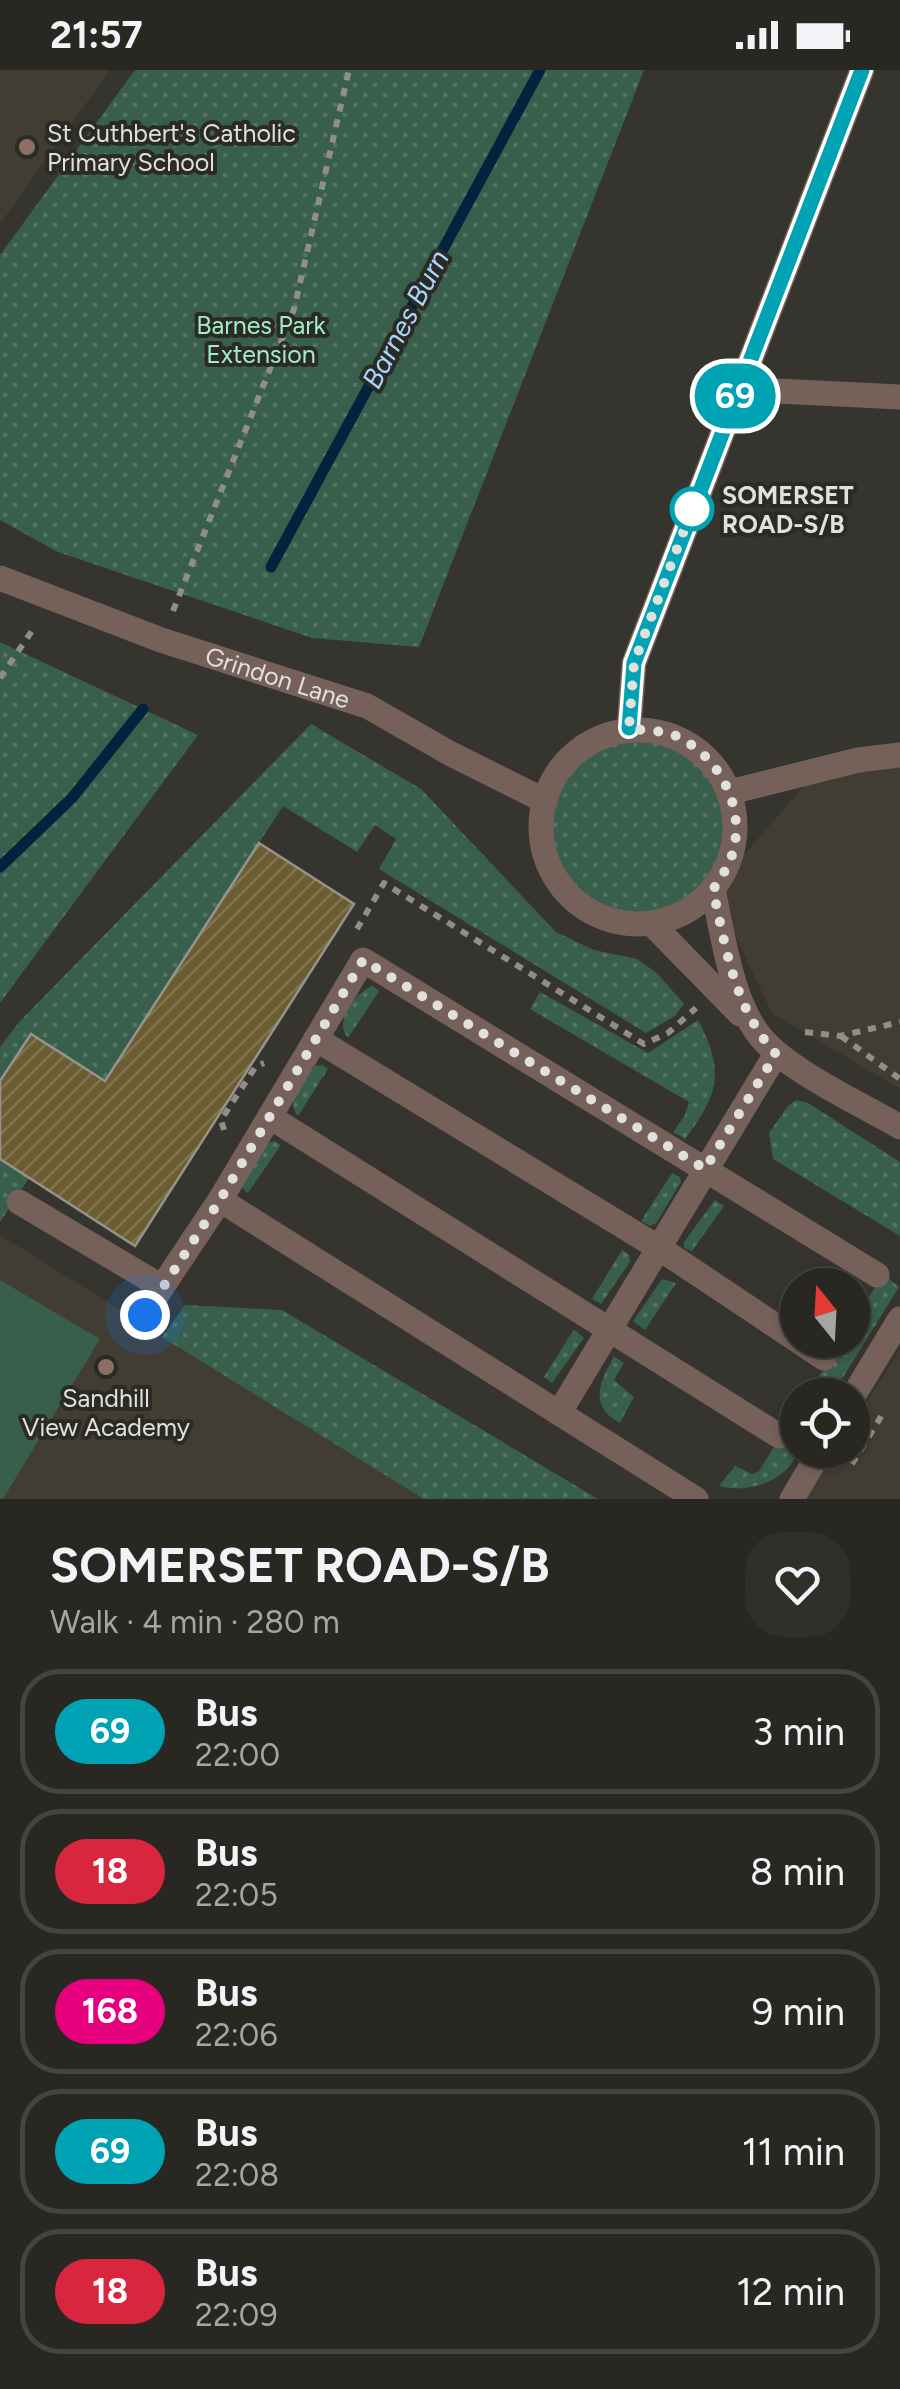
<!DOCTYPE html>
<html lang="en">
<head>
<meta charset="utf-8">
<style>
	:root { --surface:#282722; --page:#302f2a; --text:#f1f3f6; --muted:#a5a5a5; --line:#444440 }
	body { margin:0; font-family:Figtree,sans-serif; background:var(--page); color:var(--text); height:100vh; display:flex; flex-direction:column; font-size:38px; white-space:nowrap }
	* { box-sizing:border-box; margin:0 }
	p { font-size:32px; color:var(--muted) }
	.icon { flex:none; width:55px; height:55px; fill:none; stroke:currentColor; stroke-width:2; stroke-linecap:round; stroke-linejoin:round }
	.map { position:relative; height:1429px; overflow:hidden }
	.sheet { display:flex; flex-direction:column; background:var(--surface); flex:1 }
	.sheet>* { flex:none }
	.badge { padding:0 20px; border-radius:32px; font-size:35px; line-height:65px }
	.needle { width:65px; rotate:342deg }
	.tools { position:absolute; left:780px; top:1198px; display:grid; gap:20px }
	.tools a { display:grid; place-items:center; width:90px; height:90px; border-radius:50%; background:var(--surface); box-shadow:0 2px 8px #0004,0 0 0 2px var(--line); font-size:50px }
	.you { position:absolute; width:50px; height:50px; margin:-25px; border:8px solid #fff; border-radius:50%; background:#1a73e8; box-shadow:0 0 0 15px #1a73e833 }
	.map>.badge { position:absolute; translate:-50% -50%; box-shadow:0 0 0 5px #fff }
	.round { display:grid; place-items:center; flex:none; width:105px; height:105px; border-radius:40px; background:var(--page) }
	.overview { display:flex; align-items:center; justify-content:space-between; height:170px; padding:0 50px }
	h1 { font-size:48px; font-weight:700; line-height:75px }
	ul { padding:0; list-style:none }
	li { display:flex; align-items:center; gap:30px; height:125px; margin:0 20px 15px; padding:0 30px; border:5px solid var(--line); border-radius:40px }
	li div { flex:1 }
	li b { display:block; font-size:38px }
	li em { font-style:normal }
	li .badge { min-width:110px; font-weight:700; text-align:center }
	.status { display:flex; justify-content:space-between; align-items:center; height:70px; padding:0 50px; background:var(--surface); direction:ltr }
	.status svg { height:28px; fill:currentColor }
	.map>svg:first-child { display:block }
</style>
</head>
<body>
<div class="status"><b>21:57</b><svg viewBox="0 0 49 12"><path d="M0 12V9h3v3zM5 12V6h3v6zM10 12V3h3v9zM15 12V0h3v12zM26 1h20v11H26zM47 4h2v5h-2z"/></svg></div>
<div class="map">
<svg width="900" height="1429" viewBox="0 0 900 1429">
	<defs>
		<pattern id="green-dots" width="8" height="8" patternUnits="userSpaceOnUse" patternTransform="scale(2.5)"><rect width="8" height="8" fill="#385e4c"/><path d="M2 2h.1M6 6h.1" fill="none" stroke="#547565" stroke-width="1.8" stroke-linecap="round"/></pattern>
		<pattern id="building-hatch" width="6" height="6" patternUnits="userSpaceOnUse" patternTransform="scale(2.5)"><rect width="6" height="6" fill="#6b5d31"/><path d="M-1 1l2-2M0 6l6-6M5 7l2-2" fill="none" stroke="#80744e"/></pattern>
	</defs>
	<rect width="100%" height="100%" fill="#35342e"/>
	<path fill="#413d32" d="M0,0H110L0,154Z
		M900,689V1019L772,943L713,820L818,700Z
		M0,1165L424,1429H0Z
		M900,1279V1429H804L835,1380H852L853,1353Z"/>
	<path fill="url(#green-dots)" d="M135,0H644L419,577L312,568L58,482L0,450V185Z
		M0,572L198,665L0,933Z
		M311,654L421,719L556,862L594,880L637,889L657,903L684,934L675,946L646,963L379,799L396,769L375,755L357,782L283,736L105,1011L31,964L0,1011V977L20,951Z
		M629,658C646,665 702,683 713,693C735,715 745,767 728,793C722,804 711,813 703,822C697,829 691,839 682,843C662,853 645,852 623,849C568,840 536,798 542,742C548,690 586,674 629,658Z
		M373,916L379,921L348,968C333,952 355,922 373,916Z
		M540,922L648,983L698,950C725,1001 719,1024 685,1069L673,1062L685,1045L689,1032L530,939Z
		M322,995L328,999L298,1046C284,1030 305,1011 315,996Z
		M796,1030L808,1033L900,1092V1166L773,1089L769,1063L788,1036Z
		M274,1071L281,1075L248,1123L242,1118L262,1075Z
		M0,1089L29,1108L0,1152Z
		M672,1103L680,1107L681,1112L657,1152L650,1156L641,1151Z
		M715,1130L724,1136L692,1181L684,1178V1172Z
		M622,1180L629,1185L630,1192L601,1234L592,1229Z
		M883,1204L899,1217L832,1325H807L842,1270H852L853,1253Z
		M662,1209L676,1213L645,1260L633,1251Z
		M185,1235L282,1240L598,1429H424L162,1267Z
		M574,1259L584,1268L552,1313L544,1307Z
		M614,1286L624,1293L614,1310L634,1327L620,1353C588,1336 600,1312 614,1286Z
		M797,1340C798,1352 801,1369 798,1380C789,1412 747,1424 719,1416L735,1396L752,1404L759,1401Z"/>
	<path fill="#385e4c" d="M0,1210L100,1269L3,1429H0Z"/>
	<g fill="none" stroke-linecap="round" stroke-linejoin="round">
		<path stroke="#00243e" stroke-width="11" d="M271,497L540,0
			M0,797L72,728L143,639"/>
	</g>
	<path fill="url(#building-hatch)" stroke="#95938c" stroke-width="2.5" d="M259,773L354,834L135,1176L0,1089V1011L31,964L105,1011Z"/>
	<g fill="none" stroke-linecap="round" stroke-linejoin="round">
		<path stroke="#8f8e8a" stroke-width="6" stroke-dasharray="8 8" stroke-linecap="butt" d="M173,541L294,239L349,0
			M0,608L36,555
			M357,859L384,813L644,974L668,963L696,938
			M805,962L840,966L900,952
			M841,966L900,1009
			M224,1060L221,1050L256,996L264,993
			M852,1394L882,1345"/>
		<g stroke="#76615a" stroke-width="25">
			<path d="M738,319L900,327"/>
			<path id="s1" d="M0,508L161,570L367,636L451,684L543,730"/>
			<path d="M629,658L634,593L862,0"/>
			<circle cx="638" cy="757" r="97"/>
			<path d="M730,722L858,690L900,685"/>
			<path d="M713,820C723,865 731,929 759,965C786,1000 861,1034 900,1057"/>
			<path d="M651,853L740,944"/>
			<path d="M316,969L659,1178L824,1288"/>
			<path d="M270,1047L779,1366"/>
			<path d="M19,1132L162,1217L220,1130"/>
			<path d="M145,1245L162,1217"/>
			<path d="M852,1328L900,1249"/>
			<path d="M559,1343L776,984"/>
			<path d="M696,1429L220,1130L363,890L877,1205"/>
			<path d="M792,1429L821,1380"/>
		</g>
	</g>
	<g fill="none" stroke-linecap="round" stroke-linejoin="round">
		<g stroke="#fff" stroke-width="22">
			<path id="line" d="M629,658L634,593L862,0"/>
		</g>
		<use href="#line" stroke="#00a3b4" stroke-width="15"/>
		<path stroke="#e1e0dd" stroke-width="10" stroke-dasharray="0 18" d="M145,1245L220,1130L363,890L705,1099L776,984C734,938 726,878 713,820C718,811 725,802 729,793C750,745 722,687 676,666C663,660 643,661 629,658L634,593L692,439"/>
	</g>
	<g fill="#8d6e63" stroke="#2b2a24" stroke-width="4">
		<circle cx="27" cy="77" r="10"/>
		<circle cx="106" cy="1297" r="10"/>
	</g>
	<circle fill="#fff" stroke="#00a3b4" stroke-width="5" cx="692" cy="439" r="20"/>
	<g text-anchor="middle" stroke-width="8" stroke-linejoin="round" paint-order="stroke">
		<g font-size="25" fill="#e1e0dd" stroke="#2b2a24" text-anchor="start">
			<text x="47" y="72">St Cuthbert's Catholic<tspan x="47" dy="29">Primary School</tspan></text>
			<text x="106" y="1337" text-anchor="middle">Sandhill<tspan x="106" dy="29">View Academy</tspan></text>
		</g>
		<g font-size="25" fill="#9feec8" stroke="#2b2a24">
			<text x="261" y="264">Barnes Park<tspan x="261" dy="29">Extension</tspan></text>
		</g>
		<g font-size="25" font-weight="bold" fill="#e1e0dd" stroke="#2b2a24" text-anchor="start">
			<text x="722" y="434">SOMERSET<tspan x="722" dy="29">ROAD-S/B</tspan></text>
		</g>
		<g font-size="25" fill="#e1e0dd" stroke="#2b2a24">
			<text dy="9" stroke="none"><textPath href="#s1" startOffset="295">Grindon Lane</textPath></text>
		</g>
		<g font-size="28" font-style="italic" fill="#a5d6fe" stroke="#2b2a24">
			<text transform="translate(405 249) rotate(-62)" y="10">Barnes Burn</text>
		</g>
	</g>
</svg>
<div class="tools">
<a><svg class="needle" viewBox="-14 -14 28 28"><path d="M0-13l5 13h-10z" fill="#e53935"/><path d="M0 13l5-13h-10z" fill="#a5a5a5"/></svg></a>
<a><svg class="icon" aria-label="locate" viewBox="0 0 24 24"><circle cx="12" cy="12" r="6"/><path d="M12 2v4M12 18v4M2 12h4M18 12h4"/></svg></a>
</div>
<div class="you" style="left:145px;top:1245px"></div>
<b class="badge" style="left:735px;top:326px;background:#00a3b4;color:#fff">69</b>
</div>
<section class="sheet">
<div class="overview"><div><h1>SOMERSET ROAD-S/B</h1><p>Walk · 4 min · 280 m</p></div><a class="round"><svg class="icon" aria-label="heart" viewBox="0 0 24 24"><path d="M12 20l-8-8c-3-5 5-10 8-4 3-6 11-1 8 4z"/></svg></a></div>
<ul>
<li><span class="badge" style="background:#00a3b4;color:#fff">69</span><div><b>Bus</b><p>22:00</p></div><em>3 min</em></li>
<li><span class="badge" style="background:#d7263d;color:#fff">18</span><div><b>Bus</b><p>22:05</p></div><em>8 min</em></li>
<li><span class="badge" style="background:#e6007e;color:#fff">168</span><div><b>Bus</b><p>22:06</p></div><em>9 min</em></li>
<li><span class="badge" style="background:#00a3b4;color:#fff">69</span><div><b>Bus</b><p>22:08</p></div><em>11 min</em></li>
<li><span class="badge" style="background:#d7263d;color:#fff">18</span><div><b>Bus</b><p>22:09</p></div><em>12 min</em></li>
</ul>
</section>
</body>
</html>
